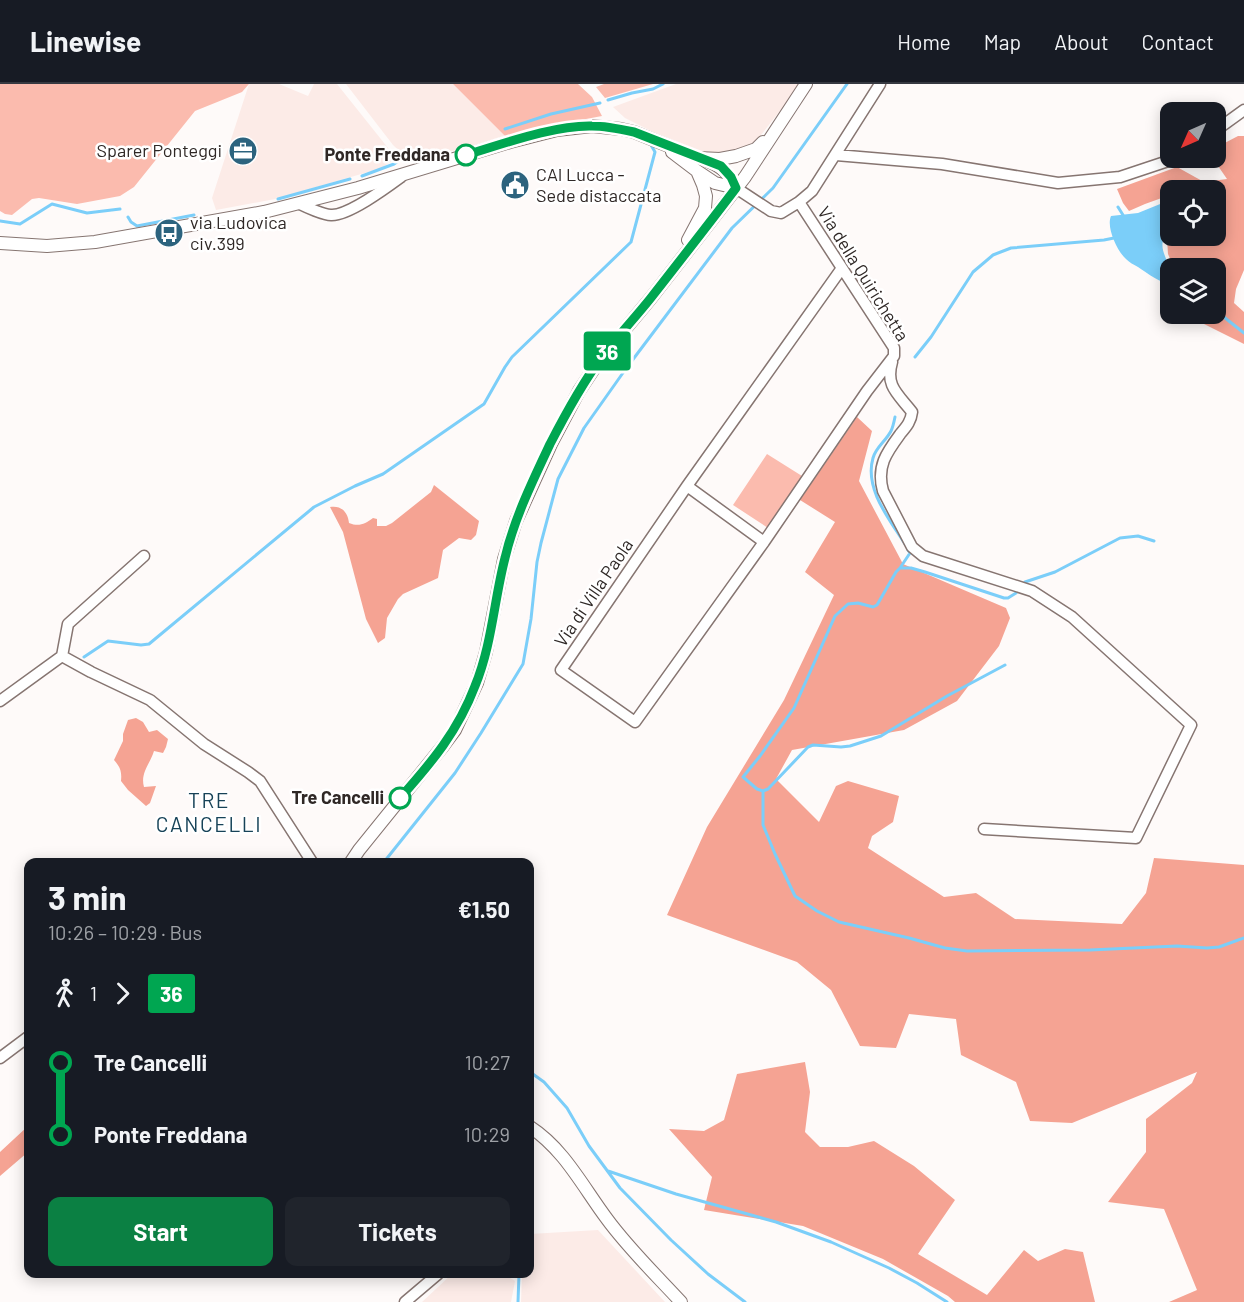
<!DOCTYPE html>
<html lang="en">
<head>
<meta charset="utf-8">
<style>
	:root { --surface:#171b24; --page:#20242c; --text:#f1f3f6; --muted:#9ea1a6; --line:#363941; --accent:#0b8043 }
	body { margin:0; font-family:Barlow,sans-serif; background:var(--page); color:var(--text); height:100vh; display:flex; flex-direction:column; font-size:22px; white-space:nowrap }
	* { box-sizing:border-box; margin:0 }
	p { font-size:20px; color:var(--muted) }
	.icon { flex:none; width:33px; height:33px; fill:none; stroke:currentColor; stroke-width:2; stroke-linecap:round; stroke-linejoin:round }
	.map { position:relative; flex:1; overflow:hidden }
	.panel { position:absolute; left:24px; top:774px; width:510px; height:420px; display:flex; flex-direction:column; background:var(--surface); border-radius:12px; box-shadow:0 3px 15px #0003 }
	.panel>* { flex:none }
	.badge { padding:0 12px; border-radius:4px; font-size:21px; line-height:39px }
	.needle { width:39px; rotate:225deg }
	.tools { position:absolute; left:1160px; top:18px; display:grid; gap:12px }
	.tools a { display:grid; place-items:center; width:66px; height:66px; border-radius:12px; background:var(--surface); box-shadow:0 3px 15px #0003; font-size:30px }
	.map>.badge { position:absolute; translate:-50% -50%; box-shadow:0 0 0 3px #fff }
	.legs { display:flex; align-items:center; gap:9px; height:66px; padding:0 24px; font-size:20px }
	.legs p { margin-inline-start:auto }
	.summary { display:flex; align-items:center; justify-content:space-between; height:102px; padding:0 24px }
	h1 { font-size:33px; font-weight:700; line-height:45px }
	.button { display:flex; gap:12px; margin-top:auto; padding:12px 24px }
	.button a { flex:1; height:69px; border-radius:12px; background:var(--accent); color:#fff; font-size:24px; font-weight:700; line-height:69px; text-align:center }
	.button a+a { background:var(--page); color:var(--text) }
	ul { padding:0 24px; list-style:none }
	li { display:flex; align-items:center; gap:21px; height:72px; font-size:22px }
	li i { display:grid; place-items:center; width:9px; height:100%; margin:0 8px; background:currentColor }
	li i::after { content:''; width:15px; height:15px; margin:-8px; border:4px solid; border-radius:50%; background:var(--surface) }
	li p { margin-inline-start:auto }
	li:first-child i { background:linear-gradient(#0000 50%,currentColor 0) }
	li:last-child i { background:linear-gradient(currentColor 50%,#0000 0) }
	header { display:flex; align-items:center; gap:36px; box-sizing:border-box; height:84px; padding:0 30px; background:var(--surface); border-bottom:2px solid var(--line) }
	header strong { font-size:28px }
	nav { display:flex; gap:33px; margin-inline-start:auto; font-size:21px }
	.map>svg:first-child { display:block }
</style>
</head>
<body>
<header>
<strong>Linewise</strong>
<nav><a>Home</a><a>Map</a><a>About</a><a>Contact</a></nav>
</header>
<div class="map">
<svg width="1244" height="1218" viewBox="0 0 1244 1218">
	<rect width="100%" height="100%" fill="#fefaf9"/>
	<path fill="#fcebe7" d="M249,0H279L308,12L314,0H337L396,74L382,84L275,115L216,126L212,114Z
		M346,0H453L506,53L411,78L393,61Z
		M676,0H802L791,16L779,28L757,56L744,65L730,69H702L687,65L625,34L613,23Z
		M598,1146L665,1218H521L522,1190H530V1150Z
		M452,1190H504L515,1197L511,1218H422Z"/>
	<path fill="#fbbbae" d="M0,0H249L242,8L195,27L134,103L120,112L77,120L39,114L32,115L12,131L5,130L0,127Z
		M453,0H578L592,13L602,32L554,41L506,53Z
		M604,0H653L605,14L596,3Z
		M767,370L802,392L768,444L733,421Z"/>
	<path fill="#f5a393" d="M1238,52H1244V186L1236,205L1234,219L1244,228V260L1192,234L1189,230H1215V184H1174L1168,170L1167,154L1172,152H1215V106H1170V111L1145,120L1129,127L1123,119L1117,105L1177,83L1204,98L1227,95L1216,79L1219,62Z
		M857,333L872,347L859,397L903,480L1006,524L1010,534L999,562L957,617L904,646L792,666L776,695L819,738L836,702L848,697L899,712L893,738L872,752L868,764L944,813L976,809L1015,835L1122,840L1146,809L1154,774L1244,781V1218H1169L1197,1206L1164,1125L1108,1118L1146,1068V1035L1192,999L1197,988L1072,1039L1030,1037L1016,998L961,971L956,935L909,930L896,964L860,962L831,906L797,878L667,831L707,743L784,616L834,511L805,488L835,438L800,416Z
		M434,401L479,437L476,451L471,456L459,454L443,466L438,494L403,510L398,515L387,534L385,554L378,559L366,535L343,448L330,423C341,421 348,428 349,439C359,443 365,440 373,434L377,435V442H386L392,439L431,408Z
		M136,634L143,638L149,648L157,646L168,655L166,663L163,669L154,667C150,680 140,689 144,703L156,702L150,719L146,722L128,706L121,697C122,687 120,683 114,676L123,657V650L128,636Z
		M805,978L810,1008L805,1048L820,1063H848L874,1057L914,1082L955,1116L918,1170L987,1211L1024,1166L1038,1177L1065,1165L1083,1168L1095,1218H955L948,1212L883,1175L803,1142L704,1126L712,1093L669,1045L704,1047L724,1036L737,990Z
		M28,1042V1068L0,1092V1068Z"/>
	<path fill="#7bcef9" d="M1170,116V148C1148,164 1183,185 1163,198C1153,194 1147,189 1138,183C1134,181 1129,178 1126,175C1117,167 1106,143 1111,132L1138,129Z"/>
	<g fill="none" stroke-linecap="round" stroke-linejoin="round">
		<path stroke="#7bcef9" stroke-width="3" d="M608,16L632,9L653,5L663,0
			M505,45L551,30L600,19
			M362,92L394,80L402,74
			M278,115L350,95
			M1118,123L1123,131
			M128,133L131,138L137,142L194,131
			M0,137L20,140L52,120L87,129L120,125
			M1215,226L1244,249
			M915,273L931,253L973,188L993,171L1011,164L1104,156L1114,154
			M895,333C894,338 893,343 891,347C886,357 876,363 873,374C864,405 890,436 905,460
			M900,484H911L925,488L1004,514H1008L1016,509
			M1025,498L1055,488L1120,454L1138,452L1154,457
			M84,573L108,557L141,561L149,560L314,423L355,402L383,390L484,320L505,283L512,273L631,158L655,68L651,61
			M763,707V741L775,770L795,812L817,827L839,838L909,854L945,864L967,867L1090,866L1177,862L1207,864L1219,863L1244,854
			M763,707L757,705L743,693L760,672L794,624L835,532L848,520L858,519L873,523L877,521L896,488L900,484L910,469L908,466
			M763,707L768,705L808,663L813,661L841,663L850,662L881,652L947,612L1005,581
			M384,778L455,689L481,649L523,580L531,535L537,478L541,459L558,395L584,344L625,286L732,144L773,104L847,0
			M530,988L544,998L567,1024L589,1062L620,1104L671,1156L708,1190L745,1218
			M608,1087L676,1110L776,1138L831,1158L889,1184L917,1199L947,1218
			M518,1218L519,1190"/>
		<g stroke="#867571" stroke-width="13">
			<path id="minor" d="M1215,47L1244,26
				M836,71L942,80L1058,99L1120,93L1177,74
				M736,104L771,127L781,129L799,118L812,107L880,0
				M799,118L894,264V272L867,307L764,458L635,638L561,586L687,402L842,184
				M300,120C306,123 324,131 331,131C348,132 386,104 401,93
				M892,278C885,302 898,310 912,328C911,337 907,342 901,349C887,368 876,382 883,407L912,463L923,472L1032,507L1072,533L1191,641L1136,754L984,745
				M687,402L764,458
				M144,472L68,540L62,572L91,588L150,616L204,660L248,688L260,697L312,778
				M0,617L62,572
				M0,974L28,953
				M405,1218L438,1190"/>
		</g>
		<g stroke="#867571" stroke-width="14">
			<path id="major" d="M672,68L697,87L703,101L706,112L705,124L688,156
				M708,77C722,83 730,90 736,104
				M697,87L715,99L736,104
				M0,159L47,162L95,158L264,128L358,104L510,58L557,46L592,42L621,45L634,48L698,74L720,75L736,72L756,65L763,58
				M351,778L359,766L443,662L455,646L477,599L486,568L504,475L516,437L551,360L579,307L601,274L651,214L745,93L806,0
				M530,1043C564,1065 583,1103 607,1135C629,1165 656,1191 681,1218"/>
		</g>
		<use href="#minor" stroke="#fff" stroke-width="10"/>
		<use href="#major" stroke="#fff" stroke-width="12"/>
	</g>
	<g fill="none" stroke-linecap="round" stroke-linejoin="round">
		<g stroke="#fff" stroke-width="14">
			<path id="line-1" d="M400,714C432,678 458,647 475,602C492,561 494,516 505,474C514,435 533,396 550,360C565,331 581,301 601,274C616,254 634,235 650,215C679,178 708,141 736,104L731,93L721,82L634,48C620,45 606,42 592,42C554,41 503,60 466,71"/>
		</g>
		<use href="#line-1" stroke="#00a651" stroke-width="9"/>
	</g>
	<defs>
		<g id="office-disc" transform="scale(1.5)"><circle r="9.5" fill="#2c637e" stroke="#fff"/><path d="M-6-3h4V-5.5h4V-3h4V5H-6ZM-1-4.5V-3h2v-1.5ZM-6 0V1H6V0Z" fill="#fff"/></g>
		<g id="civic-disc" transform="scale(1.5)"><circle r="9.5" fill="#2c637e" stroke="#fff"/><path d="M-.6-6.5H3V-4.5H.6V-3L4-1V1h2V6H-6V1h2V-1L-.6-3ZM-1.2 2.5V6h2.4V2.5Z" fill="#fff"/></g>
		<g id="bus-disc" transform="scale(1.5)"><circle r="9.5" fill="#2c637e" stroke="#fff"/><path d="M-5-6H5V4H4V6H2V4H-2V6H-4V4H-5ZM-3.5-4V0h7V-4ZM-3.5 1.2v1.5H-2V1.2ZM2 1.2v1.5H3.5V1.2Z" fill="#fff"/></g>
	</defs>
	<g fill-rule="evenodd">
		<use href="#office-disc" x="243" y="67"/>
		<use href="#civic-disc" x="515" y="101"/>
		<use href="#bus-disc" x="169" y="149"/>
	</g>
	<g fill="#fff" stroke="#00a651" stroke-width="3">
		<circle cx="466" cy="71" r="10"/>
		<circle cx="400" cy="714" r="10"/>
	</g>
	<g text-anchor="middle" stroke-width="5" stroke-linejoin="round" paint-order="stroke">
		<g font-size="18" fill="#2f2826" stroke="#fff" text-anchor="start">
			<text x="222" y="73" text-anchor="end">Sparer Ponteggi</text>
			<text x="536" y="97">CAI Lucca -<tspan x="536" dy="21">Sede distaccata</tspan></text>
			<text x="190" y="145">via Ludovica<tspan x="190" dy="21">civ.399</tspan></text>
		</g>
		<g font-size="18" font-weight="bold" fill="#2f2826" stroke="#fff" text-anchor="end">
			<text x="450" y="77">Ponte Freddana</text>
			<text x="384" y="720">Tre Cancelli</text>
		</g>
		<g font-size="18" fill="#2f2826" stroke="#fff">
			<text transform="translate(863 190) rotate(58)" y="6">Via della Quirichetta</text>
			<text transform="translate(594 509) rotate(-56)" y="6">Via di Villa Paola</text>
		</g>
		<g font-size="21" letter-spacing="1.5" fill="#174358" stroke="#fff">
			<text x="209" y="724">TRE<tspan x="209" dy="24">CANCELLI</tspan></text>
		</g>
	</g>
</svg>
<div class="tools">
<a><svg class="needle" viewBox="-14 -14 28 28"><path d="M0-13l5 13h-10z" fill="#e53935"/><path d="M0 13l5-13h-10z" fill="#9ea1a6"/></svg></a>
<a><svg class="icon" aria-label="locate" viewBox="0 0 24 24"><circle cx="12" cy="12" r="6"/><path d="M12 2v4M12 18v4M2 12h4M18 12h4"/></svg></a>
<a><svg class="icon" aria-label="layers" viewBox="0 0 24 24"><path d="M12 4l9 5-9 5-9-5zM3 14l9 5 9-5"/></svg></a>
</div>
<b class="badge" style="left:607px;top:267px;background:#00a651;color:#fff">36</b>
<section class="panel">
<div class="summary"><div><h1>3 min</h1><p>10:26 – 10:29 · Bus</p></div><b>€1.50</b></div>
<div class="legs"><svg class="icon" aria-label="walk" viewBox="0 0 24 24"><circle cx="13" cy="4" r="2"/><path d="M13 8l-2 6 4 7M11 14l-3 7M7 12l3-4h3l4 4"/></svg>1<svg class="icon" aria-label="forward" viewBox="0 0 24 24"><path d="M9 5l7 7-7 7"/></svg><b class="badge" style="background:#00a651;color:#fff">36</b></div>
<ul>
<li><i style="color:#00a651"></i><b>Tre Cancelli</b><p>10:27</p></li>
<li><i style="color:#00a651"></i><b>Ponte Freddana</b><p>10:29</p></li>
</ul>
<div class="button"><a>Start</a><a>Tickets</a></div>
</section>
</div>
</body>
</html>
